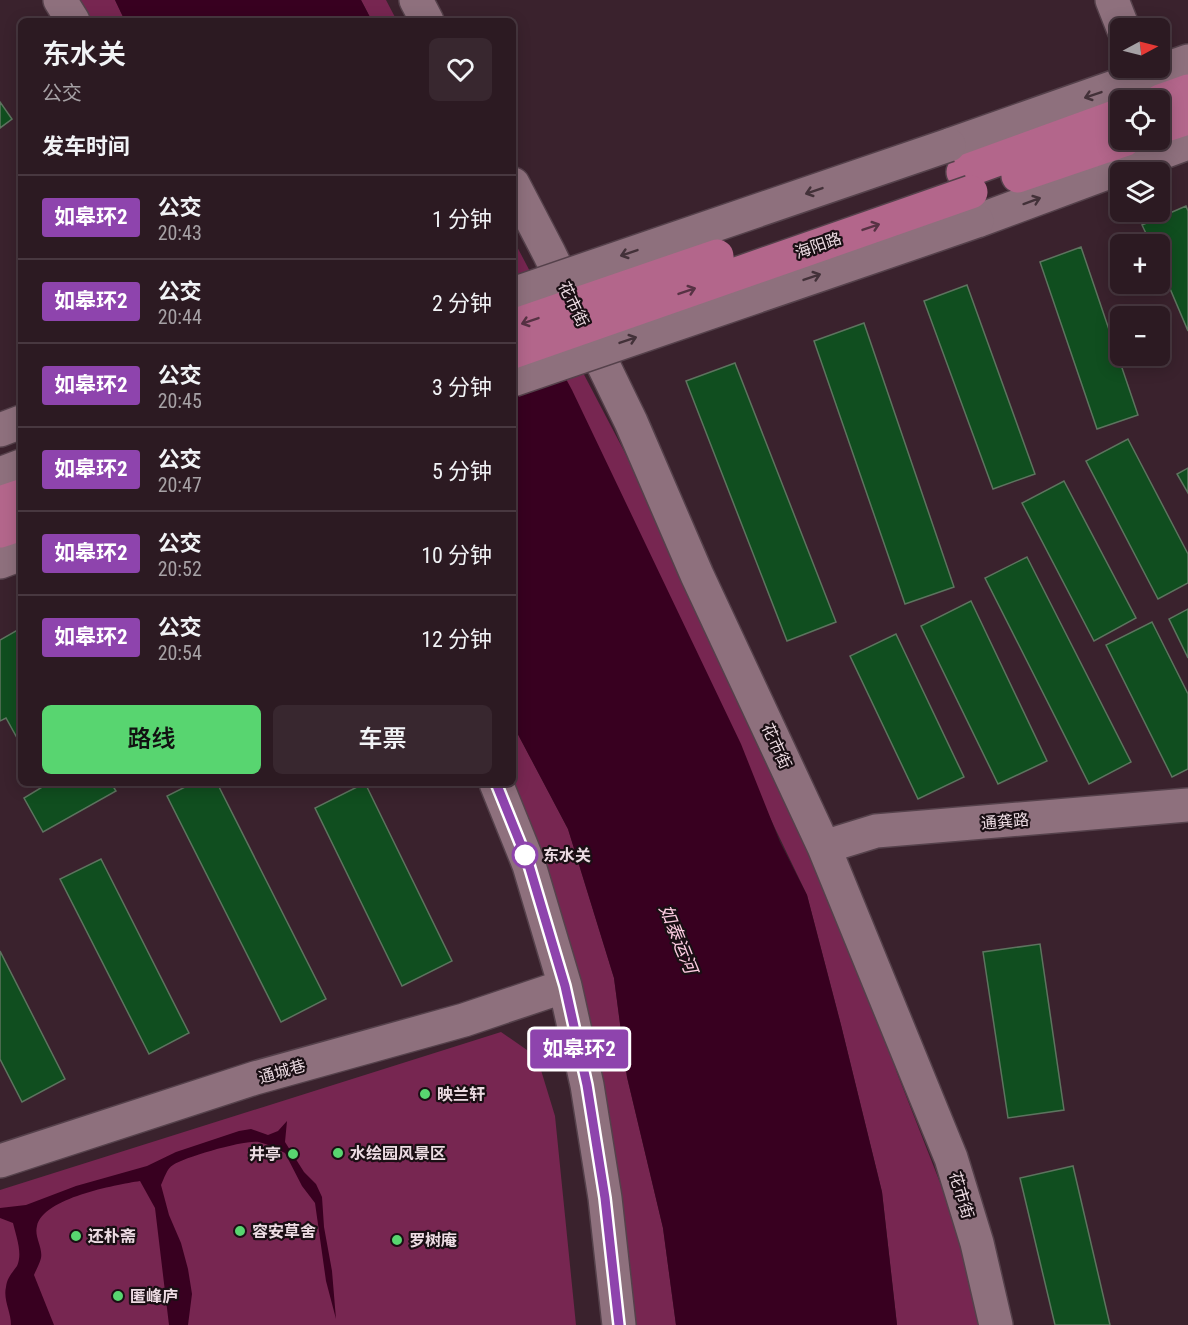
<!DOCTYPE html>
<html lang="zh">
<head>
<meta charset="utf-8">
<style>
	:root { --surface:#2c1a22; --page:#38272f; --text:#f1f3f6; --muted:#a6a1a5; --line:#483840; --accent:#58d570 }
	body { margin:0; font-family:"Roboto Condensed","Noto Sans SC",sans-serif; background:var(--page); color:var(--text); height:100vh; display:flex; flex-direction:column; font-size:22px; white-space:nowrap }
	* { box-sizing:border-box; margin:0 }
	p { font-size:20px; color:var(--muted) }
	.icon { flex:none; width:33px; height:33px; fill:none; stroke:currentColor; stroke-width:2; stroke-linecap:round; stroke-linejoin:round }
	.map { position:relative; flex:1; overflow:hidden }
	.details { position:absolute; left:18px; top:18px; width:498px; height:768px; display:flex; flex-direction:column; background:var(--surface); border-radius:9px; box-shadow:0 3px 15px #0003,0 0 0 2px var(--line) }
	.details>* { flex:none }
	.badge { padding:0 12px; border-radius:4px; font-size:21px; line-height:39px }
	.needle { width:39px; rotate:83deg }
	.tools { position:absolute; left:1110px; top:18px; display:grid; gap:12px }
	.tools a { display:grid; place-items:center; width:60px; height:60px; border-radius:9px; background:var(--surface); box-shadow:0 3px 15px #0003,0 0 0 2px var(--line); font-size:30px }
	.map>.badge { position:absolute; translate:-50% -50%; box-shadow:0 0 0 3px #fff }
	h2 { padding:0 24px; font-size:22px; line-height:54px }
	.round { display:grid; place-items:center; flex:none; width:63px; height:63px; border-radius:9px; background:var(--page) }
	.head { display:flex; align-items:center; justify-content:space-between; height:102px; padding:0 24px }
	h1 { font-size:28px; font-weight:600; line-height:45px }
	.action { display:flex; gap:12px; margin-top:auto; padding:12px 24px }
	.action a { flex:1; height:69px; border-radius:9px; background:var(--accent); color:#111; font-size:24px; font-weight:600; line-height:69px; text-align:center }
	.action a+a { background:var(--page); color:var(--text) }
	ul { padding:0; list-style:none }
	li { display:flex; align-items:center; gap:18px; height:84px; padding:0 24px; border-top:2px solid var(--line) }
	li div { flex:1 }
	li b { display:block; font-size:22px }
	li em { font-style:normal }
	li .badge { min-width:66px; font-weight:700; text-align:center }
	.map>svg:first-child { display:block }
</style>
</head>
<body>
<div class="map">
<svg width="1188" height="1325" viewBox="0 0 1188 1325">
	<rect width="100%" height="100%" fill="#3a222d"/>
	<path fill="#772651" d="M79,0H115L125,21H92Z
		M361,0H386L397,21H372Z
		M513,239L668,535L804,842L865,983L897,1073L970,1259L983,1325H897L882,1192L841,1025L807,895L513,281Z
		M513,725L568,829L614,978L627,1077L663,1228L676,1325H632L598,1052L558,912L513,781Z
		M501,1032L537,1057L555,1116L576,1325H0V1190Z"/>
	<path fill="#380020" d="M115,0H361L372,21H125Z
		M513,281L572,390L741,744L780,842L807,895L841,1025L882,1192L897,1325H676L663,1228L627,1077L614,978L568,829L513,725Z
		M287,1121L285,1142L304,1172L316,1184L322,1197L324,1227L332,1271L336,1319L326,1281L315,1203L302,1186L285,1153C277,1149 267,1144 259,1142C247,1139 184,1157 173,1165C167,1168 164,1179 161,1185L169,1215L181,1243L188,1269L192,1294L188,1325H169L155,1208L140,1181C115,1185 43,1198 37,1226C34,1237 43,1247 41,1258C40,1263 36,1270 34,1275L54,1325H11C11,1312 3,1300 6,1287C7,1278 12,1273 17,1266C23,1253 16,1236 13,1223L0,1218V1208L26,1205L76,1186L147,1166L176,1152L239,1131L251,1129L268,1135L278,1131Z"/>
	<path fill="#104e1f" stroke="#5d745f" stroke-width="1.5" d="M0,102L12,119L0,128Z
		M1186,206L1188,211V331L1160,265V244H1151L1142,225Z
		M1081,247L1138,415L1097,429L1040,262Z
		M967,285L1035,474L993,489L924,301Z
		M864,323L954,587L905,604L814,341Z
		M735,363L836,622L787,641L686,381Z
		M1128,439L1188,554V583L1158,599L1086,461Z
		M1188,468V493L1177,474Z
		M1064,481L1136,618L1094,641L1022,503Z
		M1027,557L1131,762L1089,784L985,578Z
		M971,601L1047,761L998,784L921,626Z
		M1188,609V658L1169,619Z
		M1152,622L1188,694V769L1172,777L1106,645Z
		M21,628V745L6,718L0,721V640Z
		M896,634L964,777L918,799L850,656Z
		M42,783H111L116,791L43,832L24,798L44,786Z
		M193,783H217L326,999L281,1022L167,796Z
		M365,783L452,961L402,986L315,808Z
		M101,859L189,1033L149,1054L60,879Z
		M1040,944L1064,1110L1008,1118L983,952Z
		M0,951L65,1079L22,1102L0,1059Z
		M1073,1166L1110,1325H1055L1020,1178Z"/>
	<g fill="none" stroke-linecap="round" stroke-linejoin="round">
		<g stroke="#55414b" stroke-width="36">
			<path id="minor" d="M60,0L73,21
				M416,0L427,21
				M1112,0L1123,28
				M949,145L1188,61
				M513,184L549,253L631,422L697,575L824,847L951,1158L977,1243L996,1325
				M977,221L1188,143
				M0,430L21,422
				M0,474L21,466
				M0,562L21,554
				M496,783L529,865L565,986L587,1085L605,1198L619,1325
				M824,847L876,831L1188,805
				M0,1161L255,1078L464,1020L565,986"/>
		</g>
		<g stroke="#55414b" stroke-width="36">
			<path id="major" d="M1160,101L1188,91
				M1160,127L1188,118
				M963,172L1120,115
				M1018,176L1124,140
				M0,503L21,496
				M0,531L21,524"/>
		</g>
		<use href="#minor" stroke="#8e707d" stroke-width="33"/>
		<use href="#major" stroke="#b3668b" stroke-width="33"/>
		<g stroke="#55414b" stroke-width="36" stroke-linecap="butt">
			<path id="minor-bridge" d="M513,294L949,145
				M513,380L977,221"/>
		</g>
		<g stroke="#55414b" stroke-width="36" stroke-linecap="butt">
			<path id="major-bridge" d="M513,326L717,256
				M513,352L971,192"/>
		</g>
		<use href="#minor-bridge" stroke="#8e707d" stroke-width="33"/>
		<use href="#major-bridge" stroke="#b3668b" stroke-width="33"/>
	</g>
	<defs><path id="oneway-shaft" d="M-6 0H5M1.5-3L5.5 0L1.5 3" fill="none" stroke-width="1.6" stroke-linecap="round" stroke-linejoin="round" transform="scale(1.5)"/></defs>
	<g stroke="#433139">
		<use href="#oneway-shaft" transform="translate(1093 95) rotate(161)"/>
		<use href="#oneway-shaft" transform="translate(814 191) rotate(161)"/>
		<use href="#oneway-shaft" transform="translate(1032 201) rotate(-20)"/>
		<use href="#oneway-shaft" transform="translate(629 253) rotate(161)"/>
		<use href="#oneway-shaft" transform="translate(812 277) rotate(-19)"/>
		<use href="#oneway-shaft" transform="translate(628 340) rotate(-19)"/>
	</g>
	<g stroke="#573244">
		<use href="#oneway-shaft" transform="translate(871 227) rotate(-19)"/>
		<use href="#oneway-shaft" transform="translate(687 291) rotate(-19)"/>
		<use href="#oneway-shaft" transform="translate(530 321) rotate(161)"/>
	</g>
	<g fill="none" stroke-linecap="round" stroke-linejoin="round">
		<g stroke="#fff" stroke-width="14">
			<path id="line" d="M496,783L529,865L565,986L587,1085L605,1198L619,1325"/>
		</g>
		<use href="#line" stroke="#8e44ad" stroke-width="9"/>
	</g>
	<circle fill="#fff" stroke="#8e44ad" stroke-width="3" cx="525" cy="855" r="12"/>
	<g fill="#58d570" stroke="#1a0f14" stroke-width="2">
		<circle cx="425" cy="1094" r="6"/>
		<circle cx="338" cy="1153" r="6"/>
		<circle cx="293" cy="1154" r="6"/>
		<circle cx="240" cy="1231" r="6"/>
		<circle cx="76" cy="1236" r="6"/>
		<circle cx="397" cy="1240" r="6"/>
		<circle cx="118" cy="1296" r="6"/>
	</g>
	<g text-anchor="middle" stroke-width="4.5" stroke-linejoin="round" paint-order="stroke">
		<g font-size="16" fill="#eddce3" stroke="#1a0f14">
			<text transform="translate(818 245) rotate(-19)" y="6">海阳路</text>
			<text transform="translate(574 304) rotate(64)" y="6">花市街</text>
			<text transform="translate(777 746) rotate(65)" y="6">花市街</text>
			<text transform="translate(1005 821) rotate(-5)" y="6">通龚路</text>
			<text transform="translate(282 1071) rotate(-16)" y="6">通城巷</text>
			<text transform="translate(962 1195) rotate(73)" y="6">花市街</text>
		</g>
		<g font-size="16" font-weight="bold" fill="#eddce3" stroke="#1a0f14" text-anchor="start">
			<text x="543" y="861">东水关</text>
		</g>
		<g font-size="16" font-weight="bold" fill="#eddce3" stroke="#1a0f14" text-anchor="start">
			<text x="437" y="1100">映兰轩</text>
			<text x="350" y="1159">水绘园风景区</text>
			<text x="281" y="1160" text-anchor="end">井亭</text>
			<text x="252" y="1237">容安草舍</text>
			<text x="88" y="1242">还朴斋</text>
			<text x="409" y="1246">罗树庵</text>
			<text x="130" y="1302">匿峰庐</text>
		</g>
		<g font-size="18" font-style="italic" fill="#fdcce1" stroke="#1a0f14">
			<text transform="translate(678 939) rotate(68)" y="6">如泰运河</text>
		</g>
	</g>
</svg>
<div class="tools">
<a><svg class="needle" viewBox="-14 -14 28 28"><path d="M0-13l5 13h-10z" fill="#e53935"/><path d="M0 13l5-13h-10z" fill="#a6a1a5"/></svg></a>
<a><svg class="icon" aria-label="locate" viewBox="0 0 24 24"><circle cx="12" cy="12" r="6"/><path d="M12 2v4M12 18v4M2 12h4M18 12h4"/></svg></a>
<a><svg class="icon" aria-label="layers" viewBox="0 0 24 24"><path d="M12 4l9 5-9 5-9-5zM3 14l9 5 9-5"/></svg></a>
<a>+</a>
<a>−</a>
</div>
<b class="badge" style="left:579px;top:1049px;background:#8e44ad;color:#fff">如皋环2</b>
<section class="details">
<div class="head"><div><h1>东水关</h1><p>公交</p></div><a class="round"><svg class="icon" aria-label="heart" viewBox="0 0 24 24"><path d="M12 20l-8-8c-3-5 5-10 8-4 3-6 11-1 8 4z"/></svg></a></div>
<h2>发车时间</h2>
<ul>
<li><span class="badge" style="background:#8e44ad;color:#fff">如皋环2</span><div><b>公交</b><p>20:43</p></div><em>1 分钟</em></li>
<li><span class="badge" style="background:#8e44ad;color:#fff">如皋环2</span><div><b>公交</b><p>20:44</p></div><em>2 分钟</em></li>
<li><span class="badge" style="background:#8e44ad;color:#fff">如皋环2</span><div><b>公交</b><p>20:45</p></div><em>3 分钟</em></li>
<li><span class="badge" style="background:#8e44ad;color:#fff">如皋环2</span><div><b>公交</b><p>20:47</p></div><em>5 分钟</em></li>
<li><span class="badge" style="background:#8e44ad;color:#fff">如皋环2</span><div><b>公交</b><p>20:52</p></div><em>10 分钟</em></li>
<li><span class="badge" style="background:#8e44ad;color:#fff">如皋环2</span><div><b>公交</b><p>20:54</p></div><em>12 分钟</em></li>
</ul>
<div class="action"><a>路线</a><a>车票</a></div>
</section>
</div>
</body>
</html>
